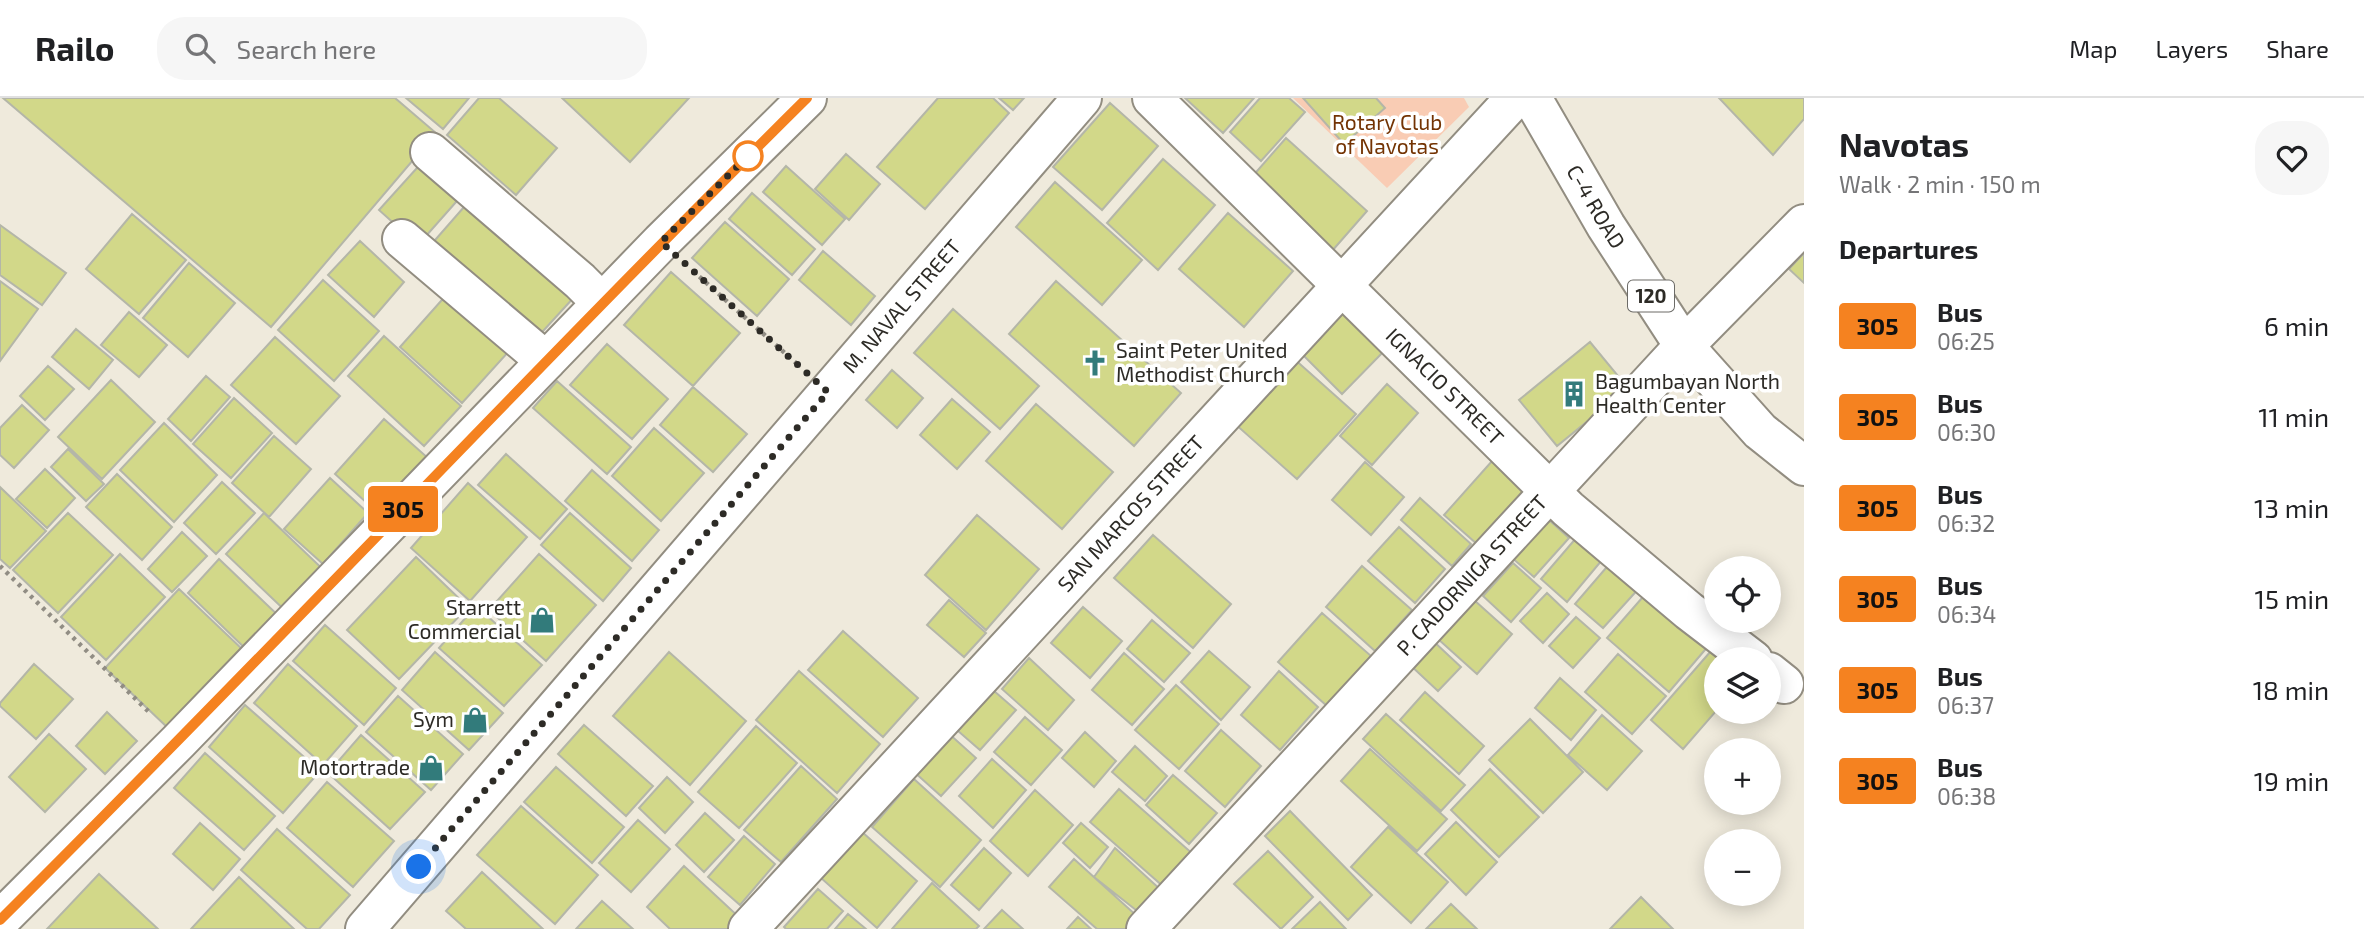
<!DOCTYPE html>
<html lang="en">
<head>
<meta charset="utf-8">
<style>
	:root { --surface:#fff; --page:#f6f6f6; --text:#202124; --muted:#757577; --line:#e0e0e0 }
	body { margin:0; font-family:"Exo 2",sans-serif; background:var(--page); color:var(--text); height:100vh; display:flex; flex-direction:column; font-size:26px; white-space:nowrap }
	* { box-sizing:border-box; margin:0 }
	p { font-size:23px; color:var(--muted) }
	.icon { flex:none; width:38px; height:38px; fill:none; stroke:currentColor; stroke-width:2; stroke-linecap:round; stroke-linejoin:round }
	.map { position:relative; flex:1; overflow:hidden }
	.sheet { display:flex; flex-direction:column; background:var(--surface); width:560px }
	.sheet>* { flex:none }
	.badge { padding:0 14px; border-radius:5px; font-size:24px; line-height:46px }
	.buttons { position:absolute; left:1704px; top:458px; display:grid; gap:14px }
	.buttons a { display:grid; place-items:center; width:77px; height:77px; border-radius:50%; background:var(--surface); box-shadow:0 4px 18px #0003; font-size:35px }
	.you { position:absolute; width:35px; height:35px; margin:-18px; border:5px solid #fff; border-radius:50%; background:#1a73e8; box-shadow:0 0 0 10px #1a73e833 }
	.map>.badge { position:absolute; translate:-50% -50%; box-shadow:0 0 0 4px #fff }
	h2 { padding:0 35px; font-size:26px; line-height:63px }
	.round { display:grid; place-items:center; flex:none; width:74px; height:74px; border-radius:28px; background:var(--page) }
	.headline { display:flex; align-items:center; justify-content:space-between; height:119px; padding:0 35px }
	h1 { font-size:33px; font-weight:700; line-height:52px }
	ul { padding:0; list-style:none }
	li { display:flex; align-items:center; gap:21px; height:91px; padding:0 35px }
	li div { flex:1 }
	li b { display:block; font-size:26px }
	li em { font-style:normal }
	li .badge { min-width:77px; font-weight:700; text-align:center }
	header { display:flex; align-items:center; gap:42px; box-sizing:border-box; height:98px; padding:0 35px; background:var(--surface); border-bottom:2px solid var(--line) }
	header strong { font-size:33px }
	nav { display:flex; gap:38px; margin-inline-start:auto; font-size:24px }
	.search { width:490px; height:63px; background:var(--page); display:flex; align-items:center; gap:18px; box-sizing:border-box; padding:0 24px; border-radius:28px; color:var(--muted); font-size:26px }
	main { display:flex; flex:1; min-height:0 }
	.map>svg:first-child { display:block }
</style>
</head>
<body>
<header>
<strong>Railo</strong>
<div class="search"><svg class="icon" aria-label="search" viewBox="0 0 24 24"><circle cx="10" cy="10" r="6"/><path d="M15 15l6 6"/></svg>Search here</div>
<nav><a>Map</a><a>Layers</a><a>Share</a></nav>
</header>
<main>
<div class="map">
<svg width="1804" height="831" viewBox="0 0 1804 831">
	<rect width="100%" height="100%" fill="#efeadc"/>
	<path fill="#f9ccb4" d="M1293,0H1464L1469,9L1387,90Z"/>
	<path fill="#d2d889" stroke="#b4b6a8" stroke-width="2" d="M3,0H395L436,35L271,229Z
		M406,0H469L443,31Z
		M479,0H499L557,50L516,97L447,37Z
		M562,0H689L630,64Z
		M938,0H993L1009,15L925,111L877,69Z
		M999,0H1024L1013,12Z
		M1185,0H1254L1223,35Z
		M1260,0H1289L1305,14L1261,63L1230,34Z
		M1303,0H1376L1385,10L1344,46Z
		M1719,0H1804V21L1773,57Z
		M1110,5L1158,48L1102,112L1053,69Z
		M1286,40L1367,113L1332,153L1251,80Z
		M846,56L880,86L849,122L815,91Z
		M426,60L464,95L418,147L379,112Z
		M1163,61L1215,107L1158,172L1107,125Z
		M786,68L845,121L822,147L763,94Z
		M1055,84L1142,162L1102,207L1016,129Z
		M752,95L815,151L792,177L729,121Z
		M471,101L576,197L533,244L429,149Z
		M1228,115L1293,173L1244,229L1179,171Z
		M132,116L186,162L139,216L86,171Z
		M725,124L789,181L757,218L692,160Z
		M0,127L66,175L42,207L0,177Z
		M360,143L404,184L374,219L328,177Z
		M823,153L875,198L851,227L799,182Z
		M1804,155V185L1789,171Z
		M189,165L235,205L188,259L143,220Z
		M671,174L740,235L693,288L624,227Z
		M323,182L379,233L334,283L278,232Z
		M0,183L38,211L0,263Z
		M1056,183L1181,295L1134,348L1009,236Z
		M449,194L511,251L462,305L400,249Z
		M1346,205L1389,248L1342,296L1299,253Z
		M953,211L1039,288L1000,331L914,255Z
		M129,214L167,247L139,279L101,247Z
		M76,231L113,262L89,291L52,259Z
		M384,238L461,308L424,348L348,278Z
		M275,239L340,298L296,346L231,287Z
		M1590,244L1628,290L1557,348L1519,302Z
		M607,246L668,301L632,341L570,287Z
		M1292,259L1356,316L1297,381L1234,325Z
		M48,268L74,291L45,322L20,298Z
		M892,272L923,300L897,330L866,302Z
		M206,278L230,299L191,343L168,321Z
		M111,282L155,324L102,381L58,339Z
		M557,283L631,349L607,376L533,310Z
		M1387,286L1418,315L1372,367L1340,338Z
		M693,289L747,336L713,374L660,327Z
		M234,300L272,335L231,380L193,346Z
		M952,301L990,334L957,371L920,337Z
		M1036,306L1113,374L1062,431L986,363Z
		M22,307L49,332L14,370L0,357V330Z
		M384,321L429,361L379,416L335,376Z
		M164,325L217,377L174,424L120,372Z
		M654,330L704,375L661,423L612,378Z
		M274,338L311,371L269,419L232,385Z
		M68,351L104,386L86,403L51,369Z
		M506,356L567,411L540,441L478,387Z
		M1493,362L1526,391L1477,446L1444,417Z
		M1365,364L1404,399L1371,437L1332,402Z
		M45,371L75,400L47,430L16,401Z
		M592,372L659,432L632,463L565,403Z
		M117,376L172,429L142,462L86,409Z
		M330,380L368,415L323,466L284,431Z
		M222,384L255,415L216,456L184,425Z
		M468,385L527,439L470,503L411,450Z
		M0,389L46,433L10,470L0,461Z
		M1420,400L1471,446L1452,468L1401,422Z
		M1538,412L1569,440L1534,479L1503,452Z
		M68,415L113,457L58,515L13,472Z
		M264,415L332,480L294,521L226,456Z
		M570,415L631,470L603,503L541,447Z
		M977,417L1039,471L986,532L925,477Z
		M1399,429L1445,471L1415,505L1368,463Z
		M182,434L207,458L172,494L148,471Z
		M1153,437L1231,506L1193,550L1114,480Z
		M1577,439L1602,462L1567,504L1541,481Z
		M120,456L165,499L106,562L61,519Z
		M539,456L596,507L546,563L489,512Z
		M416,459L468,509L399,581L347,532Z
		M219,461L285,524L253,558L188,495Z
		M1612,463L1641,488L1603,530L1575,506Z
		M1513,465L1541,490L1511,524L1483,498Z
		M1362,468L1412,512L1375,553L1326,509Z
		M179,491L242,551L168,630L105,570Z
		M1649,492L1710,546L1669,594L1607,540Z
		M1547,495L1569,516L1543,545L1520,523Z
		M949,502L986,535L964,559L927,527Z
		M1474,502L1512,536L1477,576L1438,541Z
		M476,508L542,567L504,608L439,550Z
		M1083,509L1122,543L1090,580L1051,545Z
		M1322,515L1371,558L1327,608L1278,564Z
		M1576,519L1600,540L1573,570L1549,548Z
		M1152,522L1190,555L1164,584L1127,551Z
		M325,527L396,590L364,627L293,563Z
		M843,533L918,600L883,639L808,572Z
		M1431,541L1461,569L1438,593L1409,566Z
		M1209,553L1250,589L1221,622L1181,584Z
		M1711,553L1722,562H1717V612L1683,651L1651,622Z
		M435,554L503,615L469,652L402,592Z
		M669,554L746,623L690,687L613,618Z
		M1124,555L1164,591L1132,627L1092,592Z
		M1618,556L1666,598L1632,636L1585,594Z
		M1029,560L1074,602L1048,632L1002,591Z
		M34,566L73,601L36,641L0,608V605Z
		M288,566L357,628L323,667L254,605Z
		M799,573L880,646L837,695L756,622Z
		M1279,573L1318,609L1280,652L1241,617Z
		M1560,580L1596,612L1571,642L1535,610Z
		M986,586L1016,612L980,652L950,626Z
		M1176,587L1219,626L1179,671L1135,632Z
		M1425,594L1484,648L1459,676L1400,622Z
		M398,598L463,656L431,692L366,634Z
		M245,607L320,673L283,715L209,649Z
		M107,614L137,643L105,676L76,648Z
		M1386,616L1465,687L1441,713L1363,641Z
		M1602,617L1642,653L1607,692L1568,657Z
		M1025,619L1062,652L1031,687L994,654Z
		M1530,621L1583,674L1543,715L1489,662Z
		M584,627L653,688L626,718L558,656Z
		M756,628L797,665L739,730L698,694Z
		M1221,632L1261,668L1225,709L1185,673Z
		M947,634L976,660L941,698L913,673Z
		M1085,634L1116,663L1094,689L1062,660Z
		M49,636L86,671L45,714L9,679Z
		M361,637L425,694L390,731L328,675Z
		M1135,648L1167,678L1145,703L1112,674Z
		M1370,651L1447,721L1417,753L1341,683Z
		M205,655L275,718L244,752L174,690Z
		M992,661L1026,692L993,730L959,698Z
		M801,668L837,701L781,764L744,732Z
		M556,669L624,729L592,765L524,704Z
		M1490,671L1539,719L1499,759L1451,712Z
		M1173,677L1217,715L1189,746L1146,707Z
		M667,679L693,704L665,735L639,710Z
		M914,681L981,742L940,789L872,729Z
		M327,684L394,743L353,789L287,730Z
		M1119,691L1194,757L1165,790L1090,724Z
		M1035,692L1073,727L1028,778L990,743Z
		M521,708L598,777L555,826L477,757Z
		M1290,713L1372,797L1348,822L1265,738Z
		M705,715L734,742L704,774L676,747Z
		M638,722L670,751L631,794L599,765Z
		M1456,724L1497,764L1466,797L1425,756Z
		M200,725L240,761L213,792L173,756Z
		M1081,725L1108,749L1090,770L1063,745Z
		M1388,729L1448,784L1411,825L1351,769Z
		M277,731L350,797L319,831H307L241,772Z
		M861,733L917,783L877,830L821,780Z
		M744,738L775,766L740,807L708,779Z
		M984,750L1011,775L979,812L951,787Z
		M1115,750L1162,793L1141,816L1094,779Z
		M1268,753L1313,799L1281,831L1234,786Z
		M1074,761L1138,819L1127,831H1097L1049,789Z
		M684,768L741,821L732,831H670L647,809Z
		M482,774L543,831H466L446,813Z
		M99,776L158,831H47Z
		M239,779L294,831H191Z
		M932,785L979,828L976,831H892Z
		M818,791L843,813L827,831H786L784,829Z
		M1641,799L1673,831H1610Z
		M602,803L633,831H576Z
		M1320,804L1346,831H1292Z
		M1451,806L1477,831H1426Z
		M1002,812L1023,831H984Z
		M848,816L866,831H835Z
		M1078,819L1091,831H1067Z"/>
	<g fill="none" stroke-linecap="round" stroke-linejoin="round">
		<g stroke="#928d81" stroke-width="42">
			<g id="minor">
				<path id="s1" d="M1152,0L1568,411L1689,513L1753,562"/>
				<path d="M430,54L580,183L602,205"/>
				<path d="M402,141L546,263"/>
				<path d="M1684,248L1804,126"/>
				<path d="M1769,574L1784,586"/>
				<path d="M0,822L179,643L661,144L807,0"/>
				<path id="s2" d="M748,831L1515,0"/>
			</g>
		</g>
		<g stroke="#928d81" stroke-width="42">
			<g id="major">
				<path id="s3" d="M365,831L1082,0"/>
				<path id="s4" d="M1146,831L1684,248"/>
			</g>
		</g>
		<g stroke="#928d81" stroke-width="42">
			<g id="highway">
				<path id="s5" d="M1532,0L1606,128L1684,248L1760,333L1804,368"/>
			</g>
		</g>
		<path stroke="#918d84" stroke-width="4.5" stroke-dasharray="3.5 5" stroke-linecap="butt" d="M693,173L796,265
			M0,468L149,614"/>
		<use href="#minor" stroke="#fff" stroke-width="38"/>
		<use href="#major" stroke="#fff" stroke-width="38"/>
		<use href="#highway" stroke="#fff" stroke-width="38"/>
	</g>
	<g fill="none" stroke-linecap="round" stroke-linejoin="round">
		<g stroke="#fff" stroke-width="16">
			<path id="line" d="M0,822C273,551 534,270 807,0"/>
		</g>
		<use href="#line" stroke="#f58220" stroke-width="10"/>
		<path stroke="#2d2b26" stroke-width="7" stroke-dasharray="0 12.6" d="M419,769L828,294L661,144L752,54L748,58"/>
	</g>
	<defs>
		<g id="church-bare" transform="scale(2.1)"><path d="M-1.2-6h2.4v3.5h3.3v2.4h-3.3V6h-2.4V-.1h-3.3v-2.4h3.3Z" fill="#327b7b" stroke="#fff" stroke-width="2.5" paint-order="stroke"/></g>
		<g id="building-bare" transform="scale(2.1)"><path d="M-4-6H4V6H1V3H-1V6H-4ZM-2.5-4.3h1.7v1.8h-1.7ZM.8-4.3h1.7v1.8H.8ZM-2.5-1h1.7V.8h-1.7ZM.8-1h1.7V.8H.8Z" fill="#327b7b" stroke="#fff" stroke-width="2.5" paint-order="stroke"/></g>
		<g id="shop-bare" transform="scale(2.1)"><path d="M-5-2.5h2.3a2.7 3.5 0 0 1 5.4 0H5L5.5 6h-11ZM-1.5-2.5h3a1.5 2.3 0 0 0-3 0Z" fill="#327b7b" stroke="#fff" stroke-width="2.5" paint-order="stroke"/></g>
	</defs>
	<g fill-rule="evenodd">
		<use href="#church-bare" x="1095" y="265"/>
		<use href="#building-bare" x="1574" y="296"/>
		<use href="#shop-bare" x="542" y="522"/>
		<use href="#shop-bare" x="475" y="622"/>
		<use href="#shop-bare" x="431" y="670"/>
	</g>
	<circle fill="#fff" stroke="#f58220" stroke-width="3.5" cx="748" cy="58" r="14"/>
	<g text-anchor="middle" stroke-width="7" stroke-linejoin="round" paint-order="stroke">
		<rect fill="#fff" stroke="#6c6b67" stroke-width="2" x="1628" y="182.5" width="46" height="31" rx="5"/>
		<g font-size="19" font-weight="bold" fill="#2d2b26">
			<text x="1651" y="205">120</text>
		</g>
		<g font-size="21" fill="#733303" stroke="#fff">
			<text x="1387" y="32">Rotary Club<tspan x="1387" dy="24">of Navotas</tspan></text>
		</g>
		<g font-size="21" fill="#2d2b26" stroke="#fff">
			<text dy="7" stroke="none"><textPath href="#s5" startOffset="126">C-4 ROAD</textPath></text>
			<text dy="7" stroke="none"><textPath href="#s3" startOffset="822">M. NAVAL STREET</textPath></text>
			<text dy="7" stroke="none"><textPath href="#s1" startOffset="411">IGNACIO STREET</textPath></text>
			<text dy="7" stroke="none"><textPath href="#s2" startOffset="565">SAN MARCOS STREET</textPath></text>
			<text dy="7" stroke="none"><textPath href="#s4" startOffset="481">P. CADORNIGA STREET</textPath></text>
		</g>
		<g font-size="21" fill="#2d2b26" stroke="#fff" text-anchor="end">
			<text x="1116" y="260" text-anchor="start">Saint Peter United<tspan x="1116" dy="24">Methodist Church</tspan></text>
			<text x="1595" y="291" text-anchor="start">Bagumbayan North<tspan x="1595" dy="24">Health Center</tspan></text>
			<text x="521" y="517">Starrett<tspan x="521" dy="24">Commercial</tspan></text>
			<text x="454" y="629">Sym</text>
			<text x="410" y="677">Motortrade</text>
		</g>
	</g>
</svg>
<div class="buttons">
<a><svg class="icon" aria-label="locate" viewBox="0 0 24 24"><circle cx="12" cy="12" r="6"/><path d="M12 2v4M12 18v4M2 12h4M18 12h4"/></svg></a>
<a><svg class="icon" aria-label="layers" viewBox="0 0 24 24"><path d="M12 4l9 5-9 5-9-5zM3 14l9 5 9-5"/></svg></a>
<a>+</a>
<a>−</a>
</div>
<div class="you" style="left:419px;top:769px"></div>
<b class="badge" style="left:403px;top:411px;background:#f58220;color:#111">305</b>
</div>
<section class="sheet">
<div class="headline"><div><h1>Navotas</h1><p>Walk · 2 min · 150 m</p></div><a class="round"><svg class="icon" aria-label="heart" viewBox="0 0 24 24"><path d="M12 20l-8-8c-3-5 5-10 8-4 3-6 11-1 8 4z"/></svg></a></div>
<h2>Departures</h2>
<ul>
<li><span class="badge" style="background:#f58220;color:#111">305</span><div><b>Bus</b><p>06:25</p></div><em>6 min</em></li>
<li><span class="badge" style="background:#f58220;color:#111">305</span><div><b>Bus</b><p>06:30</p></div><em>11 min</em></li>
<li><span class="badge" style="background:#f58220;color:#111">305</span><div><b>Bus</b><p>06:32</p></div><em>13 min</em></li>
<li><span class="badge" style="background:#f58220;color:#111">305</span><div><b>Bus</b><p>06:34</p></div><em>15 min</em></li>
<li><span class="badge" style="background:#f58220;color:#111">305</span><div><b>Bus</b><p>06:37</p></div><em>18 min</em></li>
<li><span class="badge" style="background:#f58220;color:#111">305</span><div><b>Bus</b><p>06:38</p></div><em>19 min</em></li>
</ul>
</section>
</main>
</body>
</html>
